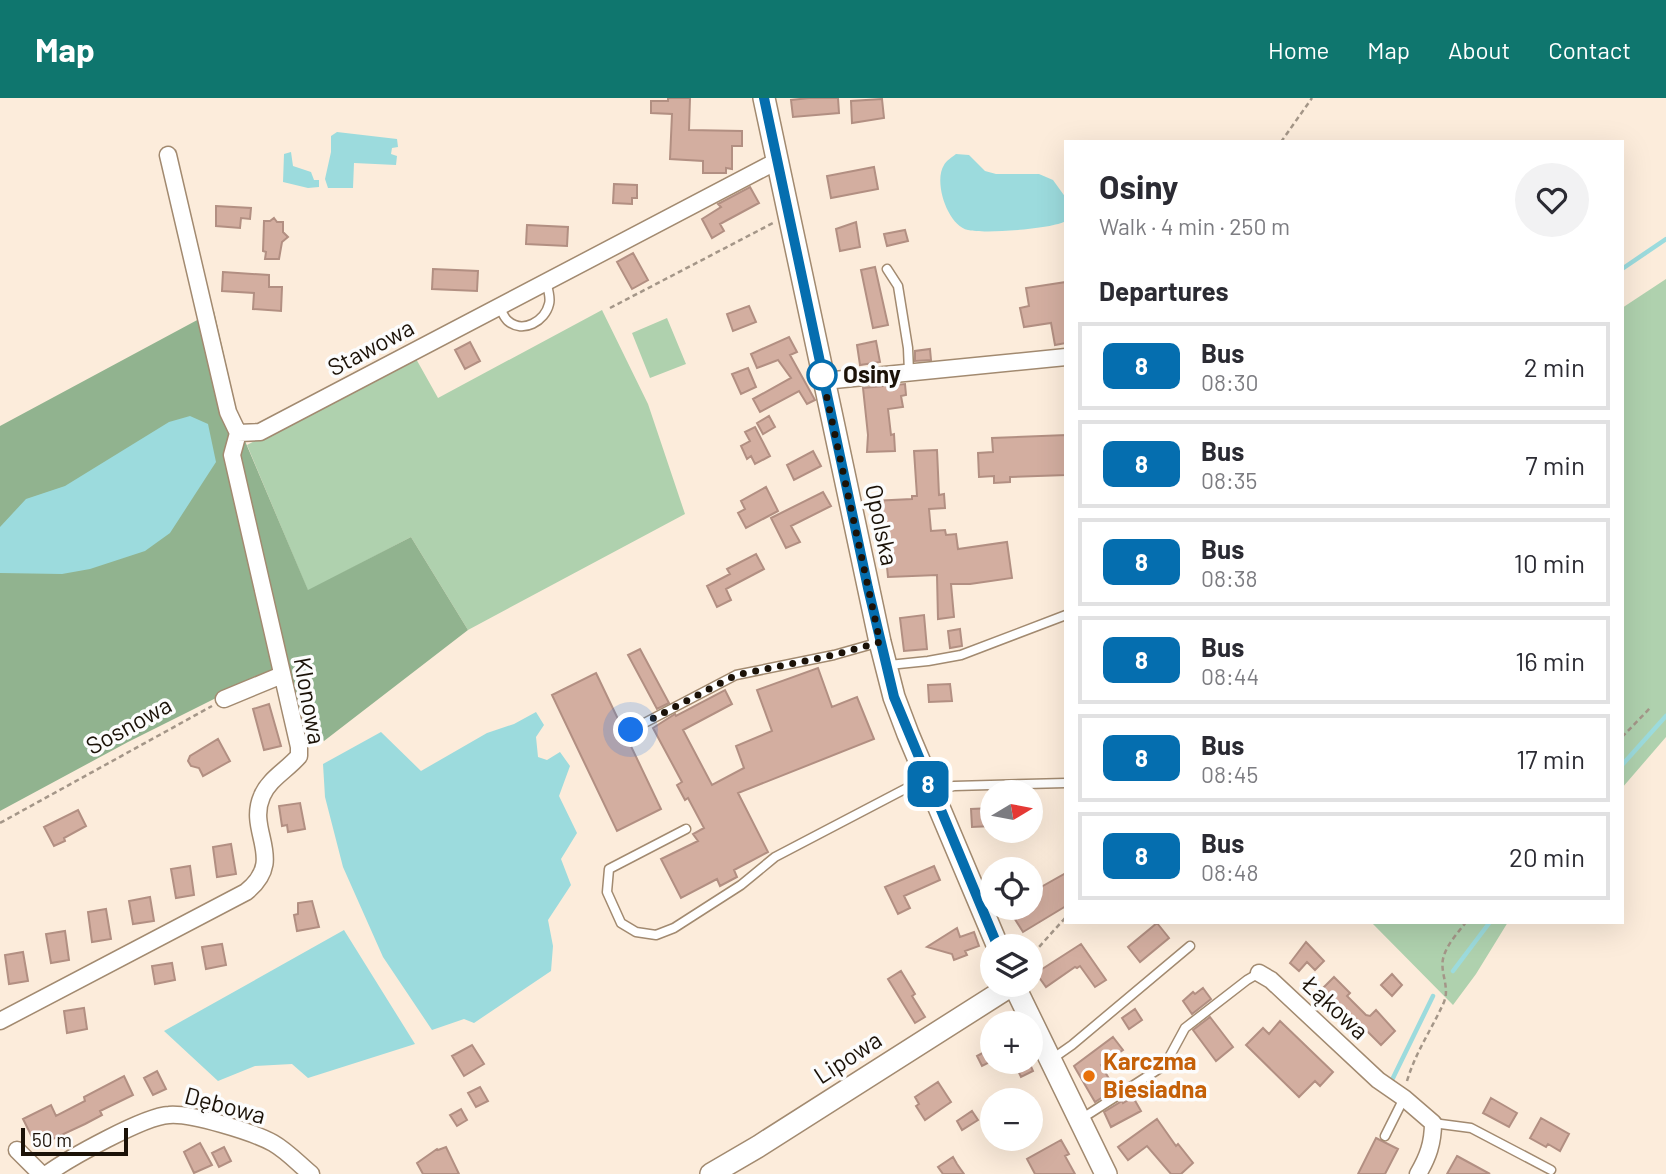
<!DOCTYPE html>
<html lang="en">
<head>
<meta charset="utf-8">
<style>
	:root { --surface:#fff; --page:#f2f2f3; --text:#2b2b33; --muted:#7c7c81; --line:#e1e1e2; --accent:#0f766e }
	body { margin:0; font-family:Barlow,sans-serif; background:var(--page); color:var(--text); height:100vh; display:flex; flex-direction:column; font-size:26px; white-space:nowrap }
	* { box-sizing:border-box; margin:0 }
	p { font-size:23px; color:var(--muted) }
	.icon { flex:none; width:38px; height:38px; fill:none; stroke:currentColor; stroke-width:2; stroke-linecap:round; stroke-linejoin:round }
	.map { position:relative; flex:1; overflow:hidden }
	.sheet { position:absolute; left:1064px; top:42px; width:560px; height:784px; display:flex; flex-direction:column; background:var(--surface); border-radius:0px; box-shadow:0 7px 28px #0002 }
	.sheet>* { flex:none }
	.badge { padding:0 14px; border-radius:10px; font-size:24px; line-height:46px }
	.needle { width:46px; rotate:80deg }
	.tools { position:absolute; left:980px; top:682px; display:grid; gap:14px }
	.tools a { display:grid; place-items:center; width:63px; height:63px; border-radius:50%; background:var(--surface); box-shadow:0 7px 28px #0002; font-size:35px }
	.scale { position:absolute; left:21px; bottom:18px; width:107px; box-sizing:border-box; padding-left:7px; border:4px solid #1b1208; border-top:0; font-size:19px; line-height:24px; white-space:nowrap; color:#1b1208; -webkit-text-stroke:5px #fcfcfc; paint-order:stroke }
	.you { position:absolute; width:35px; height:35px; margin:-18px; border:5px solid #fff; border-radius:50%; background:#1a73e8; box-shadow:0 0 0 10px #1a73e833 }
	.map>.badge { position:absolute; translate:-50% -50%; box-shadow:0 0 0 4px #fff }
	h2 { padding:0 35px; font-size:26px; line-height:63px }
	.round { display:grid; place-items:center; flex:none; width:74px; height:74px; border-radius:37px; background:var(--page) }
	.headline { display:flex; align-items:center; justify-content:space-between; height:119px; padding:0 35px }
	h1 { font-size:33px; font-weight:700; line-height:52px }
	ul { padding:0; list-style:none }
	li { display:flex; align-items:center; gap:21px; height:88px; margin:0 14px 10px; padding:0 21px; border:4px solid var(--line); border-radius:0px }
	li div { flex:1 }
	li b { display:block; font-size:26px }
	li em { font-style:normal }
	li .badge { min-width:77px; font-weight:700; text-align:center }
	header { display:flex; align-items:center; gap:42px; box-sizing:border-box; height:98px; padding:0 35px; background:var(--accent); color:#fff }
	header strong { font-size:33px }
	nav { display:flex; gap:38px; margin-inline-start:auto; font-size:24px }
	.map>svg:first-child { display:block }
</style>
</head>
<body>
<header>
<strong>Map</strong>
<nav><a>Home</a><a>Map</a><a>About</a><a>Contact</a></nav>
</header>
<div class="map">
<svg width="1666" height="1076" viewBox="0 0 1666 1076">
	<rect width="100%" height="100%" fill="#fcecdb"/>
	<path fill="#afd1ae" d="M1666,181V639L1622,690V210Z
		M602,212L648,306L685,416L468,532L411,439L308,493L247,347L415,259L438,300Z
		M667,220L686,266L650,280L632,235Z
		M1371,824H1508L1476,876L1453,907Z"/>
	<path fill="#91b38f" d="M214,213L242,336L308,492L411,439L468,532L324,643L264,576L128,644L0,713V328Z"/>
	<path fill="#9cdbdd" d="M337,34L397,41L398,49L392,50L391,56L397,58L396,67L354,65L353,90H328L325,81L331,54V38Z
		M291,54L293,68L311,74L314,82H319V89L308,90L283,84L284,56Z
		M956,56L969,57L985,73L996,76H1039L1053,82L1066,100V123C1052,131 985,136 968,132C948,128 933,84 944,67C946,63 952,59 956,56Z
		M190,318L208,326L216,364L170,435L145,453L90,471L62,476L0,475V429L26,401L65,388L169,324Z
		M536,614L544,627L536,639L538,659L547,662L560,654L570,668L559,698L577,735L561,761L571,787L548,822L553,848L551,873L474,925L464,921L432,932L383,859L343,769L325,699L323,666L381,634L421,673L487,635L514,626Z
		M344,832L415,946L308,980L292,966L255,968L218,983L164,933Z"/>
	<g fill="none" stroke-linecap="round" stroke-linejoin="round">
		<path stroke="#9cdbdd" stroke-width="4.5" d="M1622,171L1666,141
			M1622,667L1666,618
			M1453,873L1490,824
			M1392,982L1433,898"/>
	</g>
	<path fill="#d3aea0" stroke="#b28f82" stroke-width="2" d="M668,0H690L689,32L742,33V48H732V71L726,70V75H703V63L670,61L672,16L651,15V3H668Z
		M809,0H838L839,15L793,19L791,2Z
		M882,1L884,20L852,25L851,3Z
		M874,69L878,91L831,100L827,78Z
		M614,86L637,87V100H632V106L613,105Z
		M750,89L759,105L720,126L724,133L712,140L702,121L721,109L718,106Z
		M216,108L251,110L250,121L241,120L240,130L216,128Z
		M274,120L277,124H283V134L288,139L282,144L279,161H265L266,154L263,153L264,123H270Z
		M856,124L860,149L840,153L836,131Z
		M527,127L568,129L567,148L526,146Z
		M905,132L908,143L887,148L884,136Z
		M633,155L648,182L632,191L617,164Z
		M875,169L888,227L873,230L861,172Z
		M433,171L478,173L477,193L432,191Z
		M223,174L269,177V189H282L281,213L253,211L254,195L222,193Z
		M1066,184V245L1055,247L1051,225L1024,229L1020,210L1029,208L1026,190Z
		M749,208L756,224L733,233L727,216Z
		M789,239L797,254L790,257L815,302L807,306L799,293L760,314L753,301L791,280L778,262L757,270L751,256Z
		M876,243L880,264L860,267L857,247Z
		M470,244L480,263L465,271L455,252Z
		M930,251L931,262L915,263V253Z
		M748,270L756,289L741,296L732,276Z
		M905,286L906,297L901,298L903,309L888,311L891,337L894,336L895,353L867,354L868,337L863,290Z
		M769,318L775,329L763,336L757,325Z
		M755,329L770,358L755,366L751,358L747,361L741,348L750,343L745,334Z
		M1066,337V377L1010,379V384L994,385V378L979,379L978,355L993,354L992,340Z
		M937,352L939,397L944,396L945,410L929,411L931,433L945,432L946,437L956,436L958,451L1007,444L1012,480L970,486H951L954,519L938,521L937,477L888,479L882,417L872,418V403L912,401V398H917L914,353Z
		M813,353L821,368L794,382L787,367Z
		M766,389L778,413L746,430L738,415L745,411L741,403Z
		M823,394L831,408L791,428L800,444L786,450L771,420Z
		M756,456L764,471L726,491L731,502L717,509L707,488L730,476L727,471Z
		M924,517L927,551L904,553L900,520Z
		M960,531L962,548L950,550L948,533Z
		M640,551L669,605L657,611L628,557Z
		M818,570L832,609L857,599L874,641L738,695L768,754L734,772L737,779L720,788L717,781L681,800L661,761L698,743L693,736L704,730L688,700L685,702L677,687L682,684L653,630L675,616L676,618L725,592L732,606L683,632L712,687L744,670L736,648L772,633L757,592Z
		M596,575L661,711L617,733L552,597Z
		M950,586L952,603L929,604L928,587Z
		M269,606L281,648L264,652L253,611Z
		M218,641L230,663L203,678L199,670L191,668L188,663L190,658Z
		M300,705L305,731L288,734L287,727L282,728L279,708Z
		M992,710V728L972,729L971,711Z
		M78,712L86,728L64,740L65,743L54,748L44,729Z
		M231,746L236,776L217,779L213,749Z
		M190,768L194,797L176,800L171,771Z
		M934,768L940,782L904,798L910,810L898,816L885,789Z
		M1066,775V808L1023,834L1008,810H1031V788L1038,784L1041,789Z
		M150,799L154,823L133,826L129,803Z
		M312,803L319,829L297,833L294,817L298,816V805Z
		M106,811L111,841L92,844L88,814Z
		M1157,825L1169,840L1140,864L1128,849Z
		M957,830L960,839L974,834L979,848L965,853L967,857L954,862L952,856L927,849Z
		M65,833L69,862L51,865L46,836Z
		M1306,844L1324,863L1315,872L1307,864L1299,873L1290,865Z
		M222,846L226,867L206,871L202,849Z
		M1081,846L1106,882L1095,889L1080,868L1077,870L1075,869L1046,889L1036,875Z
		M23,854L28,883L9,886L5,857Z
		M172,865L175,882L155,886L152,868Z
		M901,873L915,896L912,898L925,919L915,925L888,881Z
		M1392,876L1402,887L1392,898L1381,887Z
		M1334,879L1350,895L1347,898L1366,917L1370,918L1376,912L1395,933L1381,947L1366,932L1364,935L1320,893Z
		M1203,890L1211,901L1192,916L1183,903L1193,894L1195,896Z
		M84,910L87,931L67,935L64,913Z
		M1135,911L1142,922L1129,931L1122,920Z
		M1210,919L1233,949L1216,963L1193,932Z
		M1280,923L1333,974L1320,988L1315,983L1299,999L1246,947L1263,930L1269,936Z
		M1113,939L1123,952L1101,967L1115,991L1095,1004L1074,968Z
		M472,947L484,966L464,978L452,958Z
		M992,950V963L982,968L977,958Z
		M1014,964H1029L1033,973L1021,979Z
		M157,973L166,991L153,997L144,980Z
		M124,978L133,997L100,1013L102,1017L85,1026L53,1041L51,1036L35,1045L23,1021L51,1007L56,1018L85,1003L84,999Z
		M938,984L951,1004L925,1022L916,1008L919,1006L915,999Z
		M480,989L488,1003L476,1009L468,995Z
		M1133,999L1141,1013L1111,1029L1104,1014L1122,1003L1123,1005Z
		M1491,1000L1517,1015L1509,1029L1483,1015Z
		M461,1011L467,1022L457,1028L450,1017Z
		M972,1013L978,1022L962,1032L957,1023Z
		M1541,1020L1569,1036L1560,1053L1548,1046L1546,1049L1530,1040Z
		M1157,1021L1176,1048L1178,1046L1193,1065L1181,1076H1171L1147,1048L1128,1062L1118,1049Z
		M1376,1040L1398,1051L1385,1076H1358Z
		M1061,1042L1069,1056L1065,1058L1075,1076H1035L1027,1061Z
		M200,1045L212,1067L194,1075L184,1054Z
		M224,1049L231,1063L219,1069L212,1055Z
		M446,1049L459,1076H423L417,1065L437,1051L438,1052Z
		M1457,1058L1490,1076H1447Z
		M953,1059L957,1066L964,1076H943L938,1069Z"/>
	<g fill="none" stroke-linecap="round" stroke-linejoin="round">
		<g stroke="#a28a70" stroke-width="11">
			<path id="service" d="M887,171L898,188L908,250L909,274
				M499,209C502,213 504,220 508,223C523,236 545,223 549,206C551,200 548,191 546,184
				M889,567L928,563L961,557L1066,517
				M631,632L736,577L834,557L880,544
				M934,693L954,688L1066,685
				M686,731L609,771L607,794L621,825L636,834L656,837L674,830L741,787L775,759L926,680
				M1052,961L1072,947L1190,848
				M1081,1021L1165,967L1185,930L1247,882L1259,875
				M1433,1025L1471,1030L1551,1072
				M1385,1038L1404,1000"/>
		</g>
		<g stroke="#a28a70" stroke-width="19">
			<path id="minor" d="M168,57L228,314L238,335
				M824,283L1066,259
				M238,335L260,334L777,63
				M224,601L282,577
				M1259,875L1271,882L1378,982L1404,1000L1433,1025C1433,1045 1428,1059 1418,1076
				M0,923L246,794C287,761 246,734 262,698C269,681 287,672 299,658V649L232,357L238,335
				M17,1052L41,1076
				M47,1076C68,1061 144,1018 169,1017C191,1015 253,1034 273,1045C287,1053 299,1066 311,1076"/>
		</g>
		<g stroke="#a28a70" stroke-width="24">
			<path id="tertiary" d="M764,0L880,544L894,599L908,636L998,849
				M1014,887L1106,1076
				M711,1076L759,1048L1012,887"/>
		</g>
		<path stroke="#a49688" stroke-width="2.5" stroke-dasharray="5 3.5" stroke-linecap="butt" d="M1281,44L1312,0
			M610,210L773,125
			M1622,639L1651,609
			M0,725L212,608
			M1015,844L1024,849
			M1031,851L1039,849L1066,819
			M1407,983C1416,953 1432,931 1444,904C1450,889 1440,875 1443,861C1446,847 1458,835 1466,824"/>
		<use href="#service" stroke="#fff" stroke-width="8"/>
		<use href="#minor" stroke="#fff" stroke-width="16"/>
		<use href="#tertiary" stroke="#fff" stroke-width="21"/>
	</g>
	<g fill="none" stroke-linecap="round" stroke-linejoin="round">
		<g stroke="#fff" stroke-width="16">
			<path id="line" d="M764,0L868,490L894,599L998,849"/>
		</g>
		<use href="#line" stroke="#056eaf" stroke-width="10"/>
		<path stroke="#1b1208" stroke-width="7" stroke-dasharray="0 12.6" d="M631,632L736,577L834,557L880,544L822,277"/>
	</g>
	<circle fill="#fff" stroke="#056eaf" stroke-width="3.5" cx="822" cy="277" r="14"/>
	<circle fill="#e8710a" stroke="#fcfcfc" stroke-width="2.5" cx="1089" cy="978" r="7"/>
	<g text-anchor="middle" stroke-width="7" stroke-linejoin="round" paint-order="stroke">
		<g font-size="24" fill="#1b1208" stroke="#fcfcfc">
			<text transform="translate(371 250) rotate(-28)" y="8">Stawowa</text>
			<text transform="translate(881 427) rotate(78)" y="8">Opolska</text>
			<text transform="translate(309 603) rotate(80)" y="8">Klonowa</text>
			<text transform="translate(129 628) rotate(-29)" y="8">Sosnowa</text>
			<text transform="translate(1335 910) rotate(43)" y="8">Łąkowa</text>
			<text transform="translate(848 960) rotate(-33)" y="8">Lipowa</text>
			<text transform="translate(225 1008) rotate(15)" y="8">Dębowa</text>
		</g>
		<g font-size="24" font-weight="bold" fill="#1b1208" stroke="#fcfcfc" text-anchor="start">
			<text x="843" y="285">Osiny</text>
		</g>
		<g font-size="24" font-weight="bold" fill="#c56008" stroke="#fcfcfc" text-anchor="start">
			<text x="1103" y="972">Karczma<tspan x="1103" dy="28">Biesiadna</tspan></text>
		</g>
	</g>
</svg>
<div class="tools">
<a><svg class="needle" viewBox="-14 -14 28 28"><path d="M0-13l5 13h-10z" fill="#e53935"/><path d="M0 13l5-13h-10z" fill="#7c7c81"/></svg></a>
<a><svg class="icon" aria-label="locate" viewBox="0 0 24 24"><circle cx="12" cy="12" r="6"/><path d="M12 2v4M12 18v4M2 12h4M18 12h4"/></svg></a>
<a><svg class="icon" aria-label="layers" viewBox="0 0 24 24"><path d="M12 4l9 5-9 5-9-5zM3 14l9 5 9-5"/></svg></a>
<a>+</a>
<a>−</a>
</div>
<div class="scale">50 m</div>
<div class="you" style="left:631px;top:632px"></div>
<b class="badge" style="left:928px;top:686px;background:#056eaf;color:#fff">8</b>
<section class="sheet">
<div class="headline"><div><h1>Osiny</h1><p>Walk · 4 min · 250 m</p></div><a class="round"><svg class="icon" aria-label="heart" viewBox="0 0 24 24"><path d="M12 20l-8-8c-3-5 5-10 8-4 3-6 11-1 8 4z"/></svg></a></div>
<h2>Departures</h2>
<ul>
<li><span class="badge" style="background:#056eaf;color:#fff">8</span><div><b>Bus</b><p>08:30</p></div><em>2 min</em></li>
<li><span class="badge" style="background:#056eaf;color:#fff">8</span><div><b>Bus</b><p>08:35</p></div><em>7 min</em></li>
<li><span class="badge" style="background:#056eaf;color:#fff">8</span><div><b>Bus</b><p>08:38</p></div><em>10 min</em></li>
<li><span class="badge" style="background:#056eaf;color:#fff">8</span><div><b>Bus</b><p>08:44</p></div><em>16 min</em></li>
<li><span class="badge" style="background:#056eaf;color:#fff">8</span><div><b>Bus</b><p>08:45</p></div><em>17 min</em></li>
<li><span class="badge" style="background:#056eaf;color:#fff">8</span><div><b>Bus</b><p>08:48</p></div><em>20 min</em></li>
</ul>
</section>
</div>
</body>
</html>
